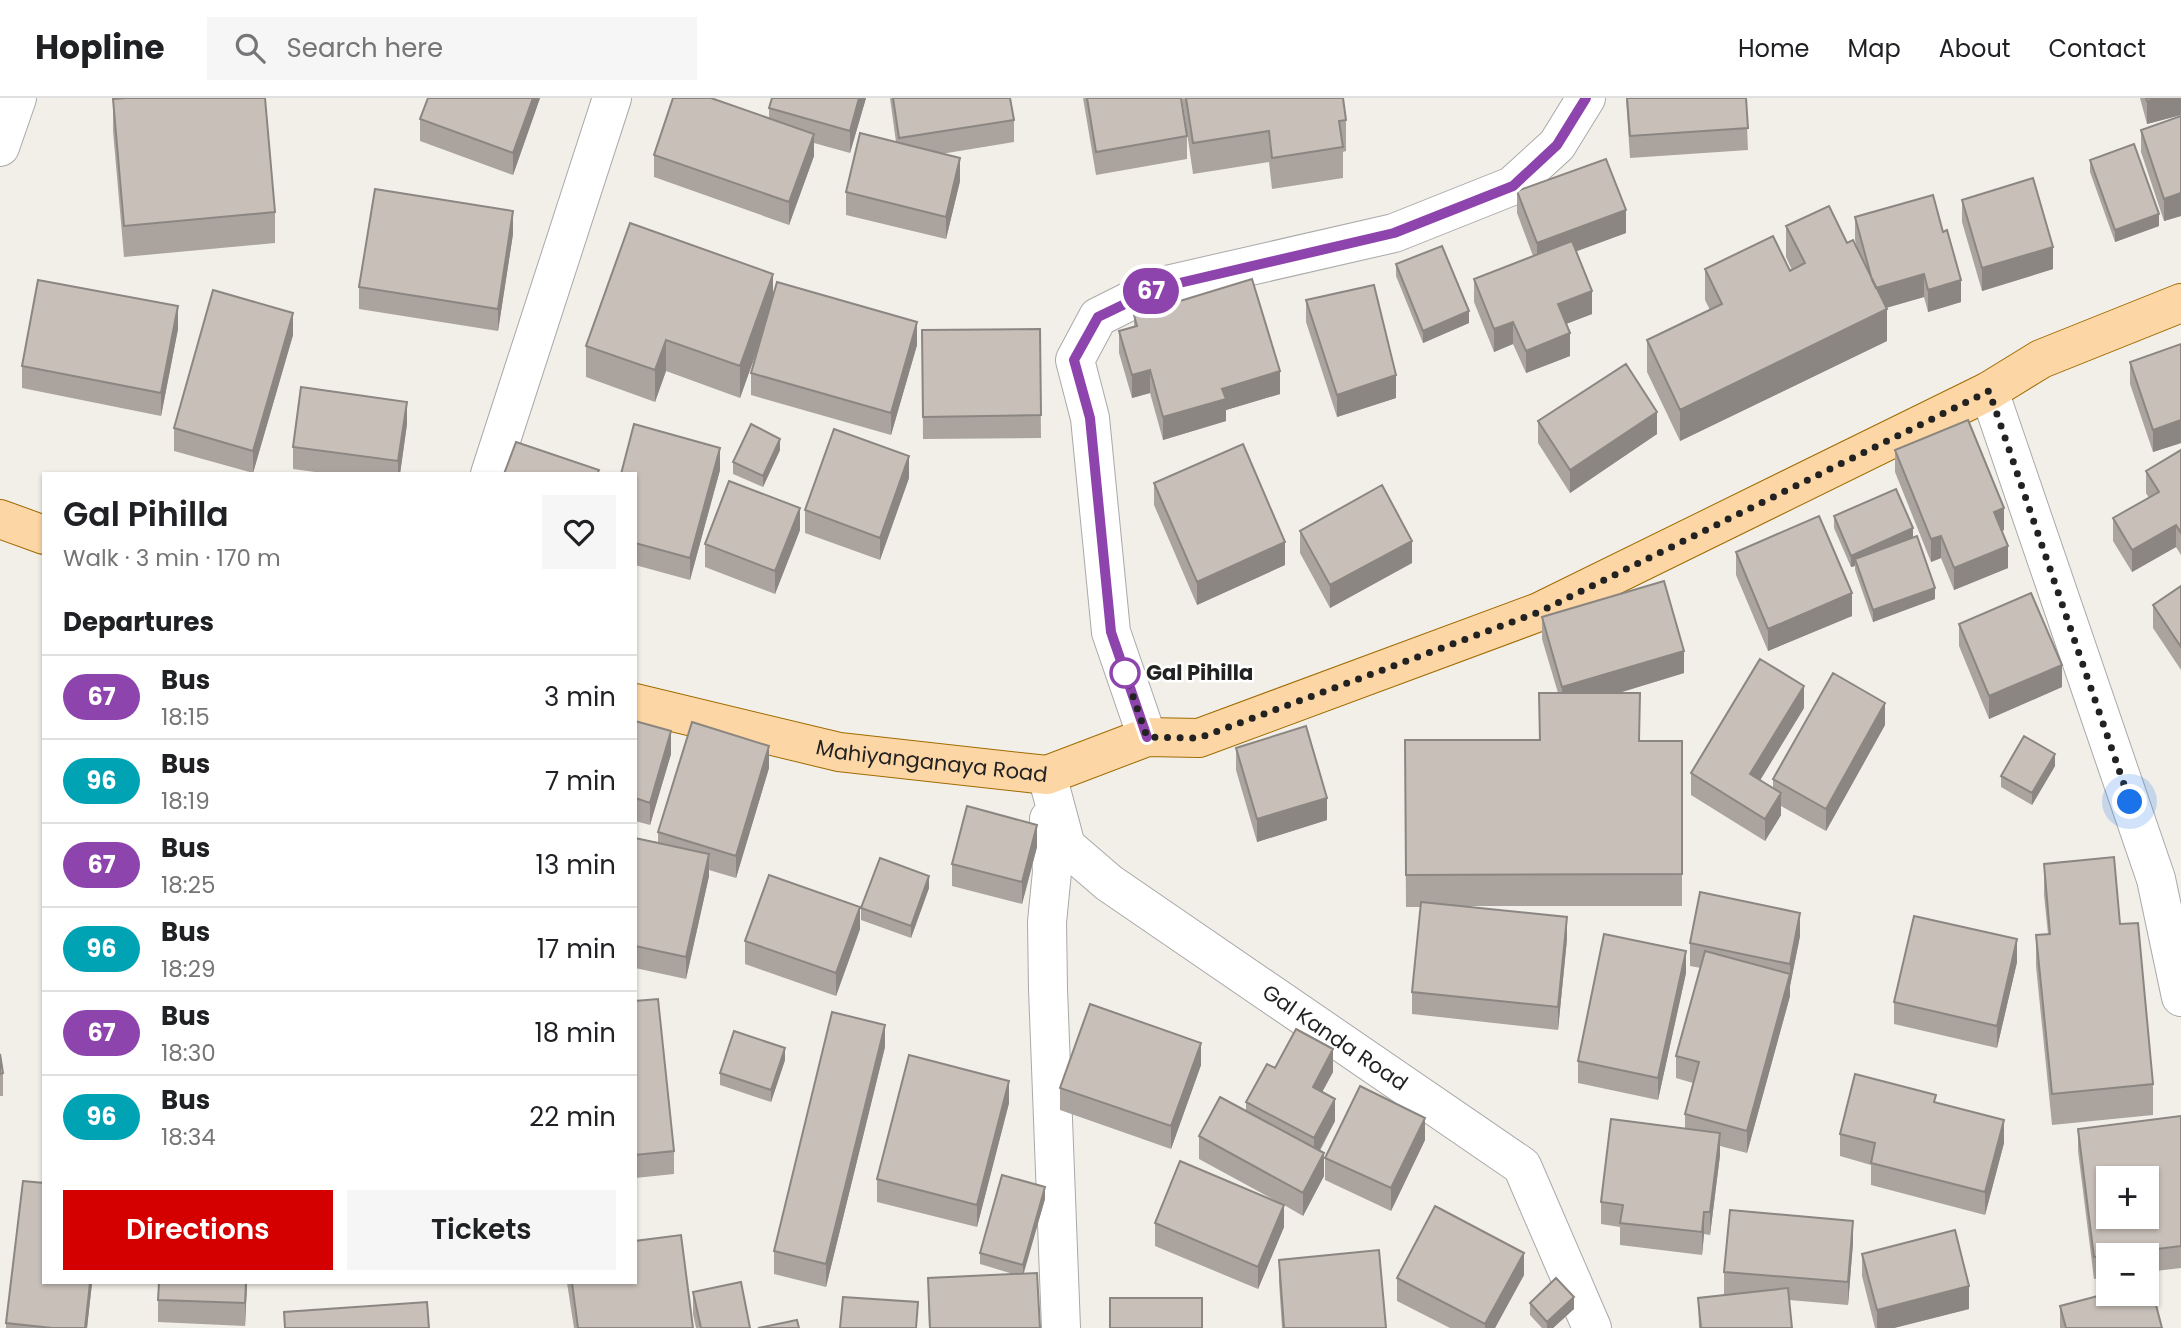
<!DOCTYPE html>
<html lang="en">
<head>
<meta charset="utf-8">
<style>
	:root { --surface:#fff; --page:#f6f6f6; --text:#202124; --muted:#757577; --line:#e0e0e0; --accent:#d40000 }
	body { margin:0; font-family:Poppins,sans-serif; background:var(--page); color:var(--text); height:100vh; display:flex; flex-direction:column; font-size:26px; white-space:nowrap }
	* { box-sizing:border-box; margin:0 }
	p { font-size:23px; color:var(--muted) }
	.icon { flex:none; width:38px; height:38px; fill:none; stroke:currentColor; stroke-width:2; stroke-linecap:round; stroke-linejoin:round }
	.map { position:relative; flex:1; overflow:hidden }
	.side { position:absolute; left:42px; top:374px; width:595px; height:812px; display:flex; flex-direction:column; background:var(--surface); border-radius:0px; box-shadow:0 2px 5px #0004 }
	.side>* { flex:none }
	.badge { padding:0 14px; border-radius:23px; font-size:24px; line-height:46px }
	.fabs { position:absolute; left:2096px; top:1068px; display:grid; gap:14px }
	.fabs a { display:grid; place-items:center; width:63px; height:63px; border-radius:0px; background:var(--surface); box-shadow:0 2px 5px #0004; font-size:35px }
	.you { position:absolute; width:35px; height:35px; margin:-18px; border:5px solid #fff; border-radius:50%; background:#1a73e8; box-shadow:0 0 0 10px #1a73e833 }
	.map>.badge { position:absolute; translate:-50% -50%; box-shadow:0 0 0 4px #fff }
	h2 { padding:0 21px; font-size:26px; line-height:63px }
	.round { display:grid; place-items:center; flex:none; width:74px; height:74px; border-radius:0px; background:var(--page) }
	.head { display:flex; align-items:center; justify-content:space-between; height:119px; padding:0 21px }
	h1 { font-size:33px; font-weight:600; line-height:52px }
	.action { display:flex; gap:14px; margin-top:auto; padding:14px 21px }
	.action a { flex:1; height:80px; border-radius:0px; background:var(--accent); color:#fff; font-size:28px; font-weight:600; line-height:80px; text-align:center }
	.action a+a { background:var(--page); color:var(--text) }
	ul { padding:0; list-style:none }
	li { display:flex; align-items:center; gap:21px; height:84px; padding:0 21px; border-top:2px solid var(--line) }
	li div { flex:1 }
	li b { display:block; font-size:26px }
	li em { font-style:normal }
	li .badge { min-width:77px; font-weight:700; text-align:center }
	header { display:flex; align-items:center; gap:42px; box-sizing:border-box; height:98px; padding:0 35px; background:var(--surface); border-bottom:2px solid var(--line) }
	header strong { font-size:33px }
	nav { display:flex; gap:38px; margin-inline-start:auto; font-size:24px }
	.search { width:490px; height:63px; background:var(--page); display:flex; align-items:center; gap:18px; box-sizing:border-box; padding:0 24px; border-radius:0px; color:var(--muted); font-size:26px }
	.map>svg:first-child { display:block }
</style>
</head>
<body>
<header>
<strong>Hopline</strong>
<div class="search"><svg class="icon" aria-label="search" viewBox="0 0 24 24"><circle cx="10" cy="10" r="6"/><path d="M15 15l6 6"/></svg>Search here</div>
<nav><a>Home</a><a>Map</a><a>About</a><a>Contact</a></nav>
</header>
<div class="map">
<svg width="2181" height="1230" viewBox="0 0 2181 1230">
	<rect width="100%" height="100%" fill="#f2efe9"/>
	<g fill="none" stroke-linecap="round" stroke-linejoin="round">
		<g stroke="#a9a9a9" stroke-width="40">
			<g id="minor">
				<path d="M0,49L17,0"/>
				<path d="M1989,293L2156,781L2181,899"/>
				<path d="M490,376L612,0"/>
				<path d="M1147,639L1111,534L1090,320L1075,262L1098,219L1158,189L1394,135L1512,88L1557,47L1586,0"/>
				<path id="s1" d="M1047,677L1066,748L1109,785L1522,1068L1592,1230"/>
				<path d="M1049,721L1052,774L1047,824L1048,891L1061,1230"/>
			</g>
		</g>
		<g stroke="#a06b00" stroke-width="40">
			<g id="major">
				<path d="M0,421L44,437"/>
				<path id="s2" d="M635,605L839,654L1047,677L1147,639L1199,640L1539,514L1989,293L2041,261L2181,205"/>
			</g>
		</g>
		<use href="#minor" stroke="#fff" stroke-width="38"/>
		<use href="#major" stroke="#fcd6a4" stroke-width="38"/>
	</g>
	<path fill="#aba49e" d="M428,0H540L513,77L420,43V21Z
		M866,0L850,55L814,45V58L789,127L654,79V57L769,20V10Z
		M890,0H1010L1014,22V44L941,56L960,83L946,141L846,117V94L896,44Z
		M1083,0H1181L1187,38V61L1096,77Z
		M1182,0H1343L1346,22V53L1343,54V80L1272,91L1269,64L1193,76Z
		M1626,0H1746L1748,52L1630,60Z
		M2140,0H2181V17L2147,26Z
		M113,1L275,114V145L124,159L113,33Z
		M2181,18V118L2164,123L2141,54V32Z
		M2090,62L2159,128L2115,144L2090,74Z
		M1517,93L1626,135L1576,153L1592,216L1566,226L1570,258L1526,275L1513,246L1494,254L1474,204V181L1533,158L1517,115Z
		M1962,102L2053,171L1982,193L1962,124Z
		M1855,119L1961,204L1928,214L1924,199L1886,210L1887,243L1680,343L1647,274V242L1710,212L1705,202V171L1790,173L1792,172L1786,159V128L1847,145L1858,153L1855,142Z
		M513,136L498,233L359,211V189Z
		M1396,166L1469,225L1423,245L1396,178Z
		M773,198L917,247L891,337L751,297V275L759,247L740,300L666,273L655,304L586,279V248Z
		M1306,202L1396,300L1337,319L1306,224Z
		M1134,217L1280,296L1226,312V323L1163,342L1150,295L1132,300L1119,255V233L1134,228Z
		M178,231L161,318L22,290V268Z
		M1040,231L1041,340L923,341L922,232Z
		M293,237L253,375L174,353V330Z
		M2181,246V345L2153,354L2130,286V264Z
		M1538,323L1657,336L1570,395L1538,345Z
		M407,326L400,376H330L293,371V349Z
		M780,352L763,389L733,376V364Z
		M1895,352L2004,432L2001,433L2008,470L1954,492L1941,460L1931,464L1895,374Z
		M2181,352V457L2176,449L2132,474L2113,443V420L2149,400L2146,395V373Z
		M720,372L690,482L635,467V376Z
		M909,380L880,462L805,435V412Z
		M1154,385L1285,467L1197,507L1154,407Z
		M1834,418L1913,440L1935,501L1873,524L1855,472V468L1851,469L1834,430Z
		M800,432L775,496L705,469V446Z
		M1300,433L1412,465L1330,510L1300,455Z
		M1736,454L1852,518L1768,553L1736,477Z
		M2181,488V572L2153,530V507Z
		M1542,519L1684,575L1619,595L1639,643H1682V808H1463L1567,841L1558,932L1412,916V894L1421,809H1406L1405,642H1540L1558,595L1542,541Z
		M1959,526L2062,589L1989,621L1959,548Z
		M1804,610L1760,682L1773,690V681L1885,627L1826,733L1781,708V717L1765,743L1691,697V675Z
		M635,623L671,656L650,727L635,723Z
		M1236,650L1327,722L1257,744L1236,672Z
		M2055,668L2032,707L2001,689V678Z
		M769,670L736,780L709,772V778L686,881L635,870V740L658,744V734Z
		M1037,749L1022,806L952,788V766Z
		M2044,766L2153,986V1017L2052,1027L2036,868V837L2048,836L2044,797Z
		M929,790L911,840L861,822V810Z
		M860,831L836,898L745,866V843Z
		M1800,838L1790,888V898L1747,1055L1720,1048V1057L1710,1137L1704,1136L1702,1157L1620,1147V1129L1601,1126V1104L1685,1031V1016L1693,985L1676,980V958L1701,870L1690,868V845Z
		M2017,864L1997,950L1894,926V904Z
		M1686,875L1658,1002L1578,985V963Z
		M635,903L674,1053V1076L635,1080Z
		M885,949L826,1189L774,1176V1153Z
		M0,956L3,975V998H0Z
		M785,962L771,1004L720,987V975Z
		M1201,967L1171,1051L1060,1012V990Z
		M1275,970L1333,974L1322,994L1335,1023L1320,1053L1324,1078L1303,1118L1284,1107V1129L1258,1191L1155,1148V1125L1278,1104L1199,1061V1038L1246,1014V1004Z
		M1009,1005L977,1129L877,1104V1081Z
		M1936,1005L2004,1045L1985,1117L1871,1087V1067L1840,1058V1036Z
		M2181,1018V1170L2147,1174V1157H2109V1179L2094,1181L2078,1053V1031Z
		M1425,1042L1391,1113L1325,1082V1060Z
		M1045,1101L1023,1175L1040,1230H929L928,1180L1013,1176L980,1166V1155Z
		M1853,1145L1848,1207L1789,1202L1792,1230H1699L1698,1200L1728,1197L1724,1196V1174Z
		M1862,1156L1969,1211L1894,1230H1875L1862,1178Z
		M1279,1162L1386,1230H1282L1279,1184Z
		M1524,1177L1495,1230H1450L1397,1203V1180Z
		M44,1185H92L87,1230H6V1225Z
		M247,1185L245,1228L158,1224V1202Z
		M567,1185H635L693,1230H574Z
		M693,1194L750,1230H696L693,1216Z
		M1530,1205L1574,1211L1553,1230H1542L1530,1217Z
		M2060,1208L2162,1230H2060Z"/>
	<path fill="#8b8681" d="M533,0H540L513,77V55Z
		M859,0H866L850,55V33Z
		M2159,0H2181V17L2147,26V3Z
		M814,36V58L789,127V104Z
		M960,60V83L946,141V119Z
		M2181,95V118L2164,123V101Z
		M1626,112V135L1537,168V145Z
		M513,113V136L498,233V211Z
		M2159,116V128L2115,144V132Z
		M2053,149V171L1982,193V170Z
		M773,176V207L740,300V268Z
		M1924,176V199L1875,213V190Z
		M1961,182V204L1928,214V192Z
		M1592,193V216L1558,229V206Z
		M178,208V231L161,318V295Z
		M1887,211V243L1680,343V312Z
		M1469,213V225L1423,245V233Z
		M293,215V237L253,375V353Z
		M917,224V247L891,337V315Z
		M1513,224V246L1494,254V231Z
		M1570,235V258L1526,275V253Z
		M666,242V273L655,304V272Z
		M1150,272V295L1132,300V277Z
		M1280,273V296L1226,312V323L1163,342V319L1222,291Z
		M1396,277V300L1337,319V297Z
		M407,304V326L400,376H398V363Z
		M1657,314V336L1570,395V372Z
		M2181,322V345L2153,354V332Z
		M780,341V352L763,389V378Z
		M720,350V372L690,482V460Z
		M909,358V380L880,462V440Z
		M800,410V432L775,496V473Z
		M2004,410V432L1994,437V414Z
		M2176,427V449L2132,474V452Z
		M1913,430V442L1855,461V468L1851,469V458Z
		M1941,438V460L1931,464V441Z
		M1412,443V465L1330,510V487Z
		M1285,444V467L1197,507V484Z
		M2008,448V470L1954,492V470Z
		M1935,490V501L1873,524V512Z
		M1852,495V518L1768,553V531Z
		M1684,553V575L1562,612V589Z
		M2062,567V589L1989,621V598Z
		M1804,588V610L1750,699V676Z
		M1885,605V627L1826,733V711Z
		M671,633V656L650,727V705Z
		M769,648V670L736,780V758Z
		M2055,656V668L2032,707V695Z
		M1781,695V717L1765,743V721Z
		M1327,700V722L1257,744V721Z
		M1037,727V749L1022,806V784Z
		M709,756V778L686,881V859Z
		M929,778V790L911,840V828Z
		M860,809V831L836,898V875Z
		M1800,815V838L1790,888V898L1747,1055V1033L1790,876V866Z
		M1567,819V841L1558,932V909Z
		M2017,841V864L1997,950V928Z
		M1686,853V875L1658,1002V980Z
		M885,927V949L826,1189V1166Z
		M1201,945V967L1171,1051V1028Z
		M785,950V962L771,1004V992Z
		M1333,951V974L1313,1011V989Z
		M1009,983V1005L977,1129V1107Z
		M1335,1001V1023L1314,1062V1040Z
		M1425,1020V1042L1391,1113V1090Z
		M2004,1022V1045L1985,1117V1094Z
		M1720,1035V1057L1710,1137V1114Z
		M1324,1055V1078L1303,1118V1095Z
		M1045,1089V1101L1023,1178V1167Z
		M1284,1107V1129L1258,1191V1169Z
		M1704,1114V1136L1702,1157V1134Z
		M1853,1123V1145L1848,1207V1184Z
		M1524,1155V1177L1495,1230H1485V1226Z
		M90,1185H92L87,1230H85Z
		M246,1185H247L245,1228V1205Z
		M1969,1188V1211L1894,1230H1877V1212Z
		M1574,1199V1211L1553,1230H1547V1224Z"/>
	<path fill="#c7bfb8" stroke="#8b8681" stroke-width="2" fill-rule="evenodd" d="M126,0H265L275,114L124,128L113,1Z
		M428,0H533L513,55L420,21Z
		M673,0H711L814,36L789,104L654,57Z
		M772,0H859L850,33L769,10Z
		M893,0H1010L1014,22L899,40Z
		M1087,0H1181L1187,38L1096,54Z
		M1186,0H1343L1346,22L1339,23L1343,49L1272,60L1269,33L1193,45Z
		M1627,0H1746L1748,30L1630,38Z
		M2146,0H2159L2147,3Z
		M2181,18V95L2164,101L2141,32Z
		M860,35L960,60L946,119L846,94Z
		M2134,46L2159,116L2115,132L2090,62Z
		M1606,61L1626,112L1537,145L1517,93Z
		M2033,80L2053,149L1982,170L1962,102Z
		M375,91L513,113L498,211L359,189Z
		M1933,97L1943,134L1947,132L1961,182L1928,192L1924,176L1876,190L1872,182L1855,119Z
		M1829,108L1847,145L1853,142L1887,211L1680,312L1647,242L1722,206L1705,171L1773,138L1790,173L1805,165L1786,128Z
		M630,125L773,176L740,268L666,242L655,272L586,248Z
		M1572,143L1592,193L1558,206L1570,235L1526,253L1513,224L1494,231L1474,181Z
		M1442,148L1469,213L1423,233L1396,166Z
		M1252,181L1280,273L1222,291L1226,301L1163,319L1150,272L1132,277L1119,233L1137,228L1134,217Z
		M38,182L178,208L161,295L22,268Z
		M777,184L917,224L891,315L751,275Z
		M1374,187L1396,277L1337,297L1306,202Z
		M213,192L293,215L253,353L174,330Z
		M1040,231L1041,317L923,319L922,232Z
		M2181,246V322L2153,332L2130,264Z
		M1626,266L1657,314L1570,372L1538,323Z
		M301,289L407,304L398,363L293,349Z
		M1968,322L2004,410L1994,414L2008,448L1954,470L1941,438L1931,441L1895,352Z
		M634,326L720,350L690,460L635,445V376H621Z
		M751,326L780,341L763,378L733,364Z
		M834,331L909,358L880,440L805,412Z
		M516,344L599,372L597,376H504Z
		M1243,346L1285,444L1197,484L1154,385Z
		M2181,352V435L2176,427L2132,452L2113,420L2159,394L2146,373Z
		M729,383L800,410L775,473L705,446Z
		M1382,387L1412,443L1330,487L1300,433Z
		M1896,391L1913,430L1851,458L1834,418Z
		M1819,418L1852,495L1768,531L1736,454Z
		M1917,438L1935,490L1873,512L1855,461Z
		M1664,483L1684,553L1562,589L1542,519Z
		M2181,488V549L2153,507Z
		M2031,495L2062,567L1989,598L1959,526Z
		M1760,561L1804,588L1750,676L1781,695L1765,721L1691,675Z
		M1833,575L1885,605L1826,711L1773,681Z
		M1539,595H1640L1639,643H1682V776L1406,777L1405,642H1540Z
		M635,623L671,633L650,705L635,700Z
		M692,624L769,648L736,758L658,734Z
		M1306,628L1327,700L1257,721L1236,650Z
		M2024,638L2055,656L2032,695L2001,678Z
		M967,708L1037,727L1022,784L952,766Z
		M635,740L709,756L686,859L635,848Z
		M2114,759L2120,826L2138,825L2153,986L2052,996L2036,837L2050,836L2044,766Z
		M880,760L929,778L911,828L861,810Z
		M769,777L860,809L836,875L745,843Z
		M1700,794L1800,815L1790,866L1690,845Z
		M1421,804L1567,819L1558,909L1412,894Z
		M1914,818L2017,841L1997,928L1894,904Z
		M1604,836L1686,853L1658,980L1578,963Z
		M1705,853L1790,876L1747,1033L1685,1016L1699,964L1676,958Z
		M658,901L674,1053L635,1057V903Z
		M1090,906L1201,945L1171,1028L1060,990Z
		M832,914L885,927L826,1166L774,1153Z
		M1296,931L1333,951L1313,989L1335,1001L1314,1040L1246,1004L1267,966L1275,970Z
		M734,933L785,950L771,992L720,975Z
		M0,956L3,975L0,976Z
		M909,957L1009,983L977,1107L877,1081Z
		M1855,976L1936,997L1934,1004L2004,1022L1985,1094L1871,1065L1875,1045L1840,1036Z
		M1360,988L1425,1020L1391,1090L1325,1060Z
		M1220,999L1324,1055L1303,1095L1199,1038Z
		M2181,1018V1148L2094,1159L2078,1031ZM2109,1080H2147V1118H2109Z
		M1611,1021L1720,1035L1710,1114H1704L1702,1134L1620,1125L1623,1107L1601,1104Z
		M1180,1063L1284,1107L1258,1169L1155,1125Z
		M1002,1077L1045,1089L1023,1167L980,1155Z
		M23,1083L44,1085V1185H90L85,1230H52L6,1225Z
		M1435,1108L1524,1155L1485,1226L1397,1180Z
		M1730,1112L1853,1123L1848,1184L1724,1174Z
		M1955,1132L1969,1188L1877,1212L1862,1156Z
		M681,1137L693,1230H578L572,1185H635V1143Z
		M1379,1152L1386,1230H1284L1279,1162Z
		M1037,1175L1040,1230H930L928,1180Z
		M1556,1180L1574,1199L1547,1224L1530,1205Z
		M741,1184L750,1230H701L693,1194Z
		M2150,1184L2162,1230H2066L2060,1208L2109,1195H2147V1185Z
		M159,1185H246L245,1205L158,1202Z
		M1788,1190L1792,1230H1701L1698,1200Z
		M843,1199L918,1204L916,1230H840Z
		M1110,1200H1202V1230H1110Z
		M427,1204L429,1230H285L284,1214Z
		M797,1222L799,1230H758Z"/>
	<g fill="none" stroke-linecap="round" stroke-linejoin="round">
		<g stroke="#fff" stroke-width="16">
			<path id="line" d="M1147,639L1111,534L1090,320L1074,262L1098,219L1158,190L1394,135L1513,88L1557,47L1586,0"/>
		</g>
		<use href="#line" stroke="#8e44ad" stroke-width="10"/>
		<path stroke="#222" stroke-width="7" stroke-dasharray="0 12.6" d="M1125,575L1147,639L1199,640L1539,514L1989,293L2130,704"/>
	</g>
	<circle fill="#fff" stroke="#8e44ad" stroke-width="3.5" cx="1125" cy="575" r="14"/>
	<g text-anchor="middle" stroke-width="5" stroke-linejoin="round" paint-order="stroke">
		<g font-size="21" font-weight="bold" fill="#222" stroke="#fff" text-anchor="start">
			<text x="1146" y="582">Gal Pihilla</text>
		</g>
		<g font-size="21" fill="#222" stroke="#fff">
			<text dy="7" stroke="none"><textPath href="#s2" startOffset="303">Mahiyanganaya Road</textPath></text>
			<text dy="7" stroke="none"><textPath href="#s1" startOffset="404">Gal Kanda Road</textPath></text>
		</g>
	</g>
</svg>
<div class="fabs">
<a>+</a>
<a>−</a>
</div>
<div class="you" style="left:2130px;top:704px"></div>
<b class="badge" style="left:1151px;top:193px;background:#8e44ad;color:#fff">67</b>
<section class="side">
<div class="head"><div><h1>Gal Pihilla</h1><p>Walk · 3 min · 170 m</p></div><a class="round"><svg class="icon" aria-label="heart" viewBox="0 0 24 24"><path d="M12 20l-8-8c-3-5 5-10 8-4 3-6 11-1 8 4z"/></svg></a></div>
<h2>Departures</h2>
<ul>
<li><span class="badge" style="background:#8e44ad;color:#fff">67</span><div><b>Bus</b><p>18:15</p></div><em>3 min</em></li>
<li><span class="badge" style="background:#00a3b4;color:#fff">96</span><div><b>Bus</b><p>18:19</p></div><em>7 min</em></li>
<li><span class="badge" style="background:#8e44ad;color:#fff">67</span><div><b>Bus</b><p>18:25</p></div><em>13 min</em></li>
<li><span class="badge" style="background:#00a3b4;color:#fff">96</span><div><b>Bus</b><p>18:29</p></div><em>17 min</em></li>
<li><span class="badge" style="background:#8e44ad;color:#fff">67</span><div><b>Bus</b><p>18:30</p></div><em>18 min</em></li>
<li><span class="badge" style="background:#00a3b4;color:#fff">96</span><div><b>Bus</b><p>18:34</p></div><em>22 min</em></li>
</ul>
<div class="action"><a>Directions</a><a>Tickets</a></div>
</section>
</div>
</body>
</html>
